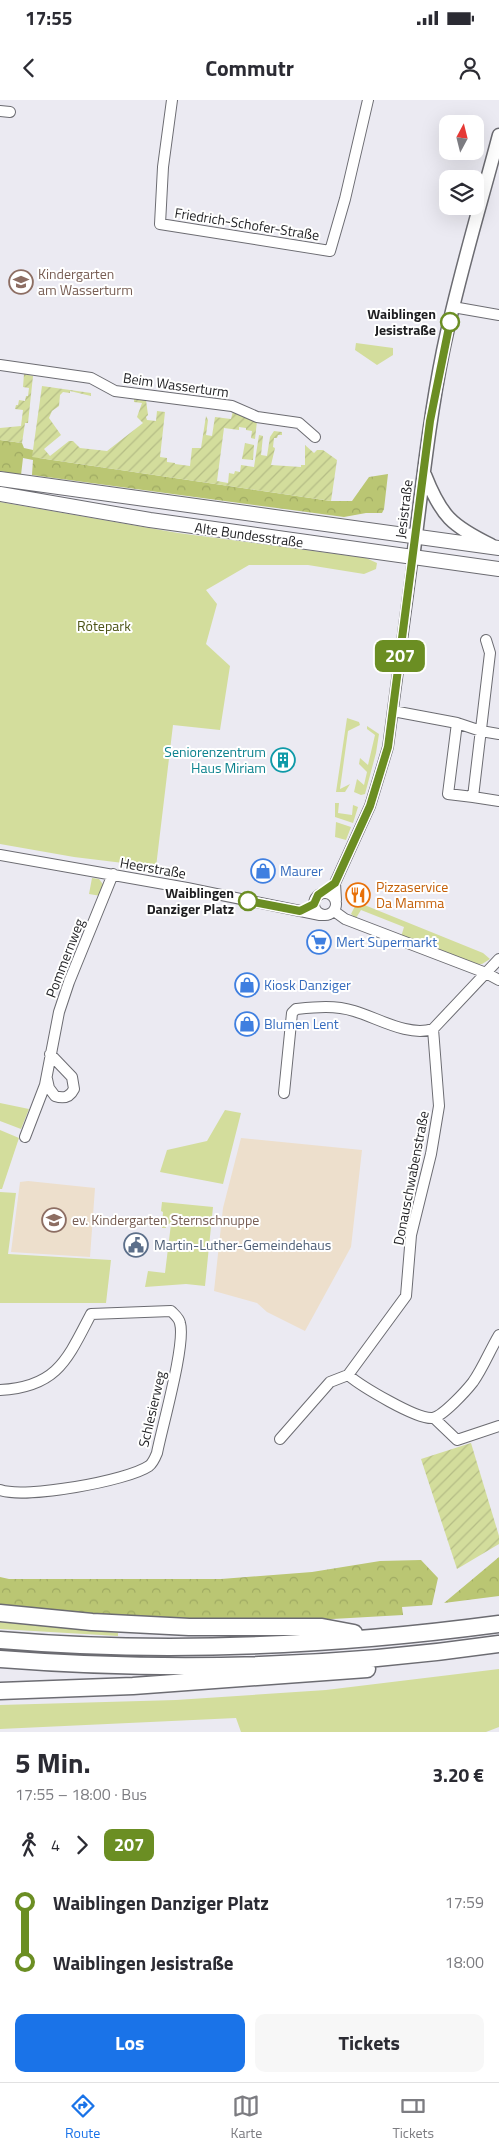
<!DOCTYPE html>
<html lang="de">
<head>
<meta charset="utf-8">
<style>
	:root { --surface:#fff; --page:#f7f7f7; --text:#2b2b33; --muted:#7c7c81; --line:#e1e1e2; --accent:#1a73e8 }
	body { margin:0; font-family:"Titillium Web",sans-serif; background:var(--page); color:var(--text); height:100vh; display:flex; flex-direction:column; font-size:19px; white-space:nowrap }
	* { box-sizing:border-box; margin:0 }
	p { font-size:16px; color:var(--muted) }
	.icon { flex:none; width:28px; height:28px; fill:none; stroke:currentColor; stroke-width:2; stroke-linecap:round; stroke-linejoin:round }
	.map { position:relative; height:1632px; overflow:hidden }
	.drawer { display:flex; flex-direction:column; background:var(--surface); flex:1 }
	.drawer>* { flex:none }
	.badge { padding:0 10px; border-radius:8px; font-size:18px; line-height:32px }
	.needle { width:32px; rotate:7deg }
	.fabs { position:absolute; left:439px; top:15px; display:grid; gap:10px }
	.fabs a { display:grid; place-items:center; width:45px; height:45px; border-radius:10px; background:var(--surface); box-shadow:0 5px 20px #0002; font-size:25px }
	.map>.badge { position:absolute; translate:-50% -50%; box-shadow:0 0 0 2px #fff }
	.legs { display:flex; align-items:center; gap:8px; height:55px; padding:0 15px; font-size:16px }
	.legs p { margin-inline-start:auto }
	.summary { display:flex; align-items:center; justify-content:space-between; height:85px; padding:0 15px }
	h1 { font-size:28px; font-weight:700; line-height:38px }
	.primary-button { display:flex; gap:10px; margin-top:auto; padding:10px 15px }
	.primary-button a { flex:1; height:58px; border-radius:10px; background:var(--accent); color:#fff; font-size:20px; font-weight:700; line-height:58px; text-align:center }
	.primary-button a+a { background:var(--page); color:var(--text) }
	ul { padding:0 15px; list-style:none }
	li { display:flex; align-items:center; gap:18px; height:60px; font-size:19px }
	li i { display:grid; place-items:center; width:8px; height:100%; margin:0 6px; background:currentColor }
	li i::after { content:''; width:12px; height:12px; margin:-6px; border:4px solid; border-radius:50%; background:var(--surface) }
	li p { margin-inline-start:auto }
	li:first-child i { background:linear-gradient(#0000 50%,currentColor 0) }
	li:last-child i { background:linear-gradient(currentColor 50%,#0000 0) }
	.status { display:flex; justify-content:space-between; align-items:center; height:35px; padding:0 25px; background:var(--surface); direction:ltr }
	.status svg { height:14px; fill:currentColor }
	header { display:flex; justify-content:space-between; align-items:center; height:65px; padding:0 15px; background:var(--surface); font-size:22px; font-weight:700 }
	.menu { display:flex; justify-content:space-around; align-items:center; height:70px; border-top:1px solid var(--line); background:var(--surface); font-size:14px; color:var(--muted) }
	.menu a { display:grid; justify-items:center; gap:2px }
	.menu .current { color:var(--accent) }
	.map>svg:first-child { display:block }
</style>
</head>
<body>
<div class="status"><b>17:55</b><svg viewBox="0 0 49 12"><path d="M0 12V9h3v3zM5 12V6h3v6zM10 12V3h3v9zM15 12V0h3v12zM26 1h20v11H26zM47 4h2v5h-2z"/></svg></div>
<header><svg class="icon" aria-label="back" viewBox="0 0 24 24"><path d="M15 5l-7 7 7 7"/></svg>Commutr<svg class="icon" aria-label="person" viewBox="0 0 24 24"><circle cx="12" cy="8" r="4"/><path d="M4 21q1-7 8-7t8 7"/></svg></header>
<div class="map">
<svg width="499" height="1632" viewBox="0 0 499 1632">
	<defs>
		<pattern id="forest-crowns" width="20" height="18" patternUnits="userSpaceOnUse" patternTransform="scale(1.25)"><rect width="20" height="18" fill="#bac673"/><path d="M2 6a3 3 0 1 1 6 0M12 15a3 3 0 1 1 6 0" fill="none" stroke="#9faa63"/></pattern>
		<pattern id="garden-furrows" width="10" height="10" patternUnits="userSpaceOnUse" patternTransform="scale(1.25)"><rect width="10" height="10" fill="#d3dd9c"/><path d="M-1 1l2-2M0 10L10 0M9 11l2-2" fill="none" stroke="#b5bd86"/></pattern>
	</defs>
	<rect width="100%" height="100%" fill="#ebeaf2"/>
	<path fill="#eddfcc" d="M241,1038L362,1050L351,1147L305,1231L267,1212L257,1203L214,1191L223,1108Z
		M28,1081L95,1088L90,1157L11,1152L20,1082Z"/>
	<path fill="#d3dd9c" d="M356,243L393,248V255L377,265L355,250Z
		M0,402L178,433L366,458L377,463L376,469L364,474L308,465H249L206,490L217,504L206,544L230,566L220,630L173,625L156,767L74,757L0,744Z
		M347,618L359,622L360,625L348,631L340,689L350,684L345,692H336Z
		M367,626L379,634L376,653L365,694L361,695L354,692L357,679L364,685L367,672L359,664L360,658L368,665L375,635L367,629Z
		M335,703H339L338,713L352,715L353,705L358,707L353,723L335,717Z
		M336,722L351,727L346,740L335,737Z
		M92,778L99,779L105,787L101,796L89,794Z
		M357,802L483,853L490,859L482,864H473L401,837L404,827L361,810L356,818L351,814Z
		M0,1003L29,1009L21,1029L0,1021Z
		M225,1010L241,1013L223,1084L160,1072L167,1050L207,1041Z
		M0,1030L19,1038L2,1089H0Z
		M0,1092L16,1093L8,1154L111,1160L106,1203H0Z
		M162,1102L213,1107L205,1186L186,1184L145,1187L148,1171L165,1173L171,1124H166V1128H162L163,1112L161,1111Z
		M0,1522L118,1533V1536L0,1529Z
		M499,1569V1627L486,1632H241L236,1618L0,1629V1605L176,1600L326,1590Z"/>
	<path fill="url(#forest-crowns)" d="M0,340L22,343L24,348L33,350L39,358L331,401H352L369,377L388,374L384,409L382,413H366L344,417L32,375L33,360L23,358L21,375L0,371Z
		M499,1457V1496L444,1503Z
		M421,1460L438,1478L432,1505L402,1507L403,1515L297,1521L151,1518L0,1506V1477L9,1479H221L312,1472L380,1461Z"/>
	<path fill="url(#garden-furrows)" d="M24,274L33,276L28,323H25L22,343L0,340V328L21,326L23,310L15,309L16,305H18L19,300L25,301L26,296H28L29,288L23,287Z
		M42,286L91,293V296L70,291V293L63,292L60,295L59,306L52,311L49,318L61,335L44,349L50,356L69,341H73L80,348L107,351L143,323L137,317L142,303L134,302V298L146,300L148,315L146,317L147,320L156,321L157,311L165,312L160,357L167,358V362L175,363V364L190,366L192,348H201L206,316L208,320L206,335L212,336L215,317L231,319L233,311L257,321L255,339L251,338L252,331L246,330V328L239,327V330L224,328L217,381L228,383L229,373L234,374L235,371L240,372L241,365L254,367L259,335L263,336L261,355L267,356L270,337L274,331L282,332V335H278L277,338H274L273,347L275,348L271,365L301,367V365H305V345L314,353L317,350H323L337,360L331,401L32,357Z
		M245,343L254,345L253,360L242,359Z
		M471,1343L499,1436V1444L457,1469L421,1359Z"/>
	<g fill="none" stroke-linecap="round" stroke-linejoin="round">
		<g stroke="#6c6c72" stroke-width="12">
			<path id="minor" d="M172,0L163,67L160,124L330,151L345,99L368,0
				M0,11L10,12
				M453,207L499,215
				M0,265L91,278L115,291L232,306L257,317L299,323L315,337
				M393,611L457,623L481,631L499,634
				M457,623L448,694L473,697L490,553L486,540
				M473,697L499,701
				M0,755L187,788L320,815
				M314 804a11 11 0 1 1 22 0a11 11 0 1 1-22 0Z
				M336,800L335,783L370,706L388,647L413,458
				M334,811L345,819L486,873L499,880
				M47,979L49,988L55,996C64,999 70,997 74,989L72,977L50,954
				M284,993L292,913L296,909C316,907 335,905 354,911C378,918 408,937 433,929L499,859
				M25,1037L45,985L59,912L69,882L113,774
				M348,1275C361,1286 417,1320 433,1318C443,1316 466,1291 473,1282C483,1268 490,1250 499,1235
				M0,1290C57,1287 67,1260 91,1214L171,1211C175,1215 179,1218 180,1223C186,1244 162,1327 157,1353C155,1358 153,1363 149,1366C127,1381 25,1399 0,1390
				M434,1318L457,1340L499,1326
				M280,1339L330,1282L348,1275L406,1196L411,1135L431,1054L439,1006L433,929"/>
		</g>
		<g stroke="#6c6c72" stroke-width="15">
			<path id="tertiary" d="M425,375C441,416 452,426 491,445
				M413,458C422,389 429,320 443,251C458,178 480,107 499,35"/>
		</g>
		<g stroke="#6c6c72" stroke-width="16">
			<path id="secondary" d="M0,379L499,448
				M0,394L150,420L499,469"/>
		</g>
		<g stroke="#6c6c72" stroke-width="19">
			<path id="trunk" d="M0,1513L92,1522L189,1527H322L354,1533
				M0,1540C166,1554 334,1546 499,1524
				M0,1559C166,1572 334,1568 499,1544
				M0,1591L133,1586L367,1569"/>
		</g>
		<use href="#minor" stroke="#fff" stroke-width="10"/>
		<use href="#tertiary" stroke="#fff" stroke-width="12"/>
		<use href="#secondary" stroke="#fff" stroke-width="14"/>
		<use href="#trunk" stroke="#fff" stroke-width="16"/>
	</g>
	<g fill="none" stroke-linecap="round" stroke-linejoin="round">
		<g stroke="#fff" stroke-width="11">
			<path id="line-1" d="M248,801L300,811L314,804L318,795L335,783L370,706L388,647L430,321L450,222"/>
		</g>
		<use href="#line-1" stroke="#6b8e23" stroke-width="8"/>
	</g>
	<defs>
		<g id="school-ring" transform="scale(1.25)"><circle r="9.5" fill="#fff" stroke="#8d6e63" stroke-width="1.5"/><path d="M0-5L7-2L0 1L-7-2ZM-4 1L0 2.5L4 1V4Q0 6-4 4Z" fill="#8d6e63"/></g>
		<g id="building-ring" transform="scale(1.25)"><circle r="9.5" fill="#fff" stroke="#0f9aa8" stroke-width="1.5"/><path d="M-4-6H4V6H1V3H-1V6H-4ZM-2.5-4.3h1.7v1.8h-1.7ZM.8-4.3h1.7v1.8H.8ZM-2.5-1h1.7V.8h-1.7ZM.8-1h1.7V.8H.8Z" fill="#0f9aa8"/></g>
		<g id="shop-ring" transform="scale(1.25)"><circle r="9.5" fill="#fff" stroke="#3f7fe0" stroke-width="1.5"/><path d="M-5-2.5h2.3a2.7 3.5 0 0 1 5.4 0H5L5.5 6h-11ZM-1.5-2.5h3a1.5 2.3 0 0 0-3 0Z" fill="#3f7fe0"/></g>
		<g id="restaurant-ring" transform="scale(1.25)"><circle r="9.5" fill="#fff" stroke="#e8710a" stroke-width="1.5"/><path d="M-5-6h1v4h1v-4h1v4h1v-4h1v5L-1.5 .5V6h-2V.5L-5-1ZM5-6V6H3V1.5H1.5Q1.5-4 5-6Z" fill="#e8710a"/></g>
		<g id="supermarket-ring" transform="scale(1.25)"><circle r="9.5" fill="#fff" stroke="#3f7fe0" stroke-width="1.5"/><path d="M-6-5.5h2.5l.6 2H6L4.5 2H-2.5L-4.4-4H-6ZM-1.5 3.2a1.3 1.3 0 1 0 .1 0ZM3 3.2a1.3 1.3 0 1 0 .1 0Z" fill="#3f7fe0"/></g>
		<g id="civic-ring" transform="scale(1.25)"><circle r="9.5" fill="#fff" stroke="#5c6f8a" stroke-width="1.5"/><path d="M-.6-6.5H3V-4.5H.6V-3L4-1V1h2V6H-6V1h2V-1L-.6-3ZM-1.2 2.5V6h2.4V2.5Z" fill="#5c6f8a"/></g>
	</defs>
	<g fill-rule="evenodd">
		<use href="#school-ring" x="21" y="182"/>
		<use href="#building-ring" x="283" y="660"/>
		<use href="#shop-ring" x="263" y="771"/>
		<use href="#restaurant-ring" x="358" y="795"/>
		<use href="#supermarket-ring" x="319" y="842"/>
		<use href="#shop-ring" x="247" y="885"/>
		<use href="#shop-ring" x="247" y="924"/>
		<use href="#school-ring" x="54" y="1120"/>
		<use href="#civic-ring" x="136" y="1145"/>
	</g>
	<g fill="#fff" stroke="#6b8e23" stroke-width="2.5">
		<circle cx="450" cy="222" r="9"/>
		<circle cx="248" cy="801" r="9"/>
	</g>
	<g text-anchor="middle" stroke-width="4" stroke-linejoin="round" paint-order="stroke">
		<g font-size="14" fill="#1e1e21" stroke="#fff">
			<text transform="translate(247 124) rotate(9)" y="5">Friedrich-Schofer-Straße</text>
			<text transform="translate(176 285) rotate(8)" y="5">Beim Wasserturm</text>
			<text transform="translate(404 409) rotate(-83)" y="5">Jesistraße</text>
			<text transform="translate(249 435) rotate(8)" y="5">Alte Bundesstraße</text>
			<text transform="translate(153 768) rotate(10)" y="5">Heerstraße</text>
			<text transform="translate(65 858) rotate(-69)" y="5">Pommernweg</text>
			<text transform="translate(411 1078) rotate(-79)" y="5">Donauschwabenstraße</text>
			<text transform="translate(152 1309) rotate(-77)" y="5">Schlesierweg</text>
		</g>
		<g font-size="14" fill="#785e54" stroke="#fff" text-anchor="start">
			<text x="38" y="179">Kindergarten<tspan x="38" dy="16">am Wasserturm</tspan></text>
			<text x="72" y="1125">ev. Kindergarten Sternschnuppe</text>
		</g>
		<g font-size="14" font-weight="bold" fill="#1e1e21" stroke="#fff" text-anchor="end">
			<text x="436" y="219">Waiblingen<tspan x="436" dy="16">Jesistraße</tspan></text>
			<text x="234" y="798">Waiblingen<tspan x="234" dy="16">Danziger Platz</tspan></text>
		</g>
		<g font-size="14" fill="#4c5316" stroke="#fff">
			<text x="104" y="531">Rötepark</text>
		</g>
		<g font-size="14" fill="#0d838f" stroke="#fff" text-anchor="end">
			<text x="266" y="657">Seniorenzentrum<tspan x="266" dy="16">Haus Miriam</tspan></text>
		</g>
		<g font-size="14" fill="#366cbe" stroke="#fff" text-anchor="start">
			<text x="280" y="776">Maurer</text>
			<text x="336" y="847">Mert Supermarkt</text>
			<text x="264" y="890">Kiosk Danziger</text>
			<text x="264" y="929">Blumen Lent</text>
		</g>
		<g font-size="14" fill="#c56008" stroke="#fff" text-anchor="start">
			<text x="376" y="792">Pizzaservice<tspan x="376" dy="16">Da Mamma</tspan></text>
		</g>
		<g font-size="14" fill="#4e5e75" stroke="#fff" text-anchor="start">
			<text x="154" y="1150">Martin-Luther-Gemeindehaus</text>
		</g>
	</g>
</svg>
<div class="fabs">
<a><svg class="needle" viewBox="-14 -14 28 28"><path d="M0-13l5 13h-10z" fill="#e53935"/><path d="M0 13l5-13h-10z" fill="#7c7c81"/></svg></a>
<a><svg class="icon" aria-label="layers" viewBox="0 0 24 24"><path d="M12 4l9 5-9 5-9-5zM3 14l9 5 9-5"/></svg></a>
</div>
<b class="badge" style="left:400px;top:556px;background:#6b8e23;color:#fff">207</b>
</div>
<section class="drawer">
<div class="summary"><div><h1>5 Min.</h1><p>17:55 – 18:00 · Bus</p></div><b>3.20 €</b></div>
<div class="legs"><svg class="icon" aria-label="walk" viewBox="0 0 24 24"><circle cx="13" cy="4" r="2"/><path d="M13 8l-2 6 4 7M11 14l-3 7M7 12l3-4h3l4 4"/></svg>4<svg class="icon" aria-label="forward" viewBox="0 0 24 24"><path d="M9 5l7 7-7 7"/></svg><b class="badge" style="background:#6b8e23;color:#fff">207</b></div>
<ul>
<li><i style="color:#6b8e23"></i><b>Waiblingen Danziger Platz</b><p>17:59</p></li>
<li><i style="color:#6b8e23"></i><b>Waiblingen Jesistraße</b><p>18:00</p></li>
</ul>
<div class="primary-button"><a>Los</a><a>Tickets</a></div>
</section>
<nav class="menu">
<a class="current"><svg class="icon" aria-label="directions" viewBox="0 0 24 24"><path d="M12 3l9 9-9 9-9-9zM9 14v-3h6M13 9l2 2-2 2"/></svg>Route</a>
<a><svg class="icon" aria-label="map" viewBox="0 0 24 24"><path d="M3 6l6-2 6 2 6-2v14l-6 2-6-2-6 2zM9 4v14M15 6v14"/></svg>Karte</a>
<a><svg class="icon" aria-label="tickets" viewBox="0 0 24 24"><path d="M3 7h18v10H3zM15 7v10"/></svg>Tickets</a>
</nav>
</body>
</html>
